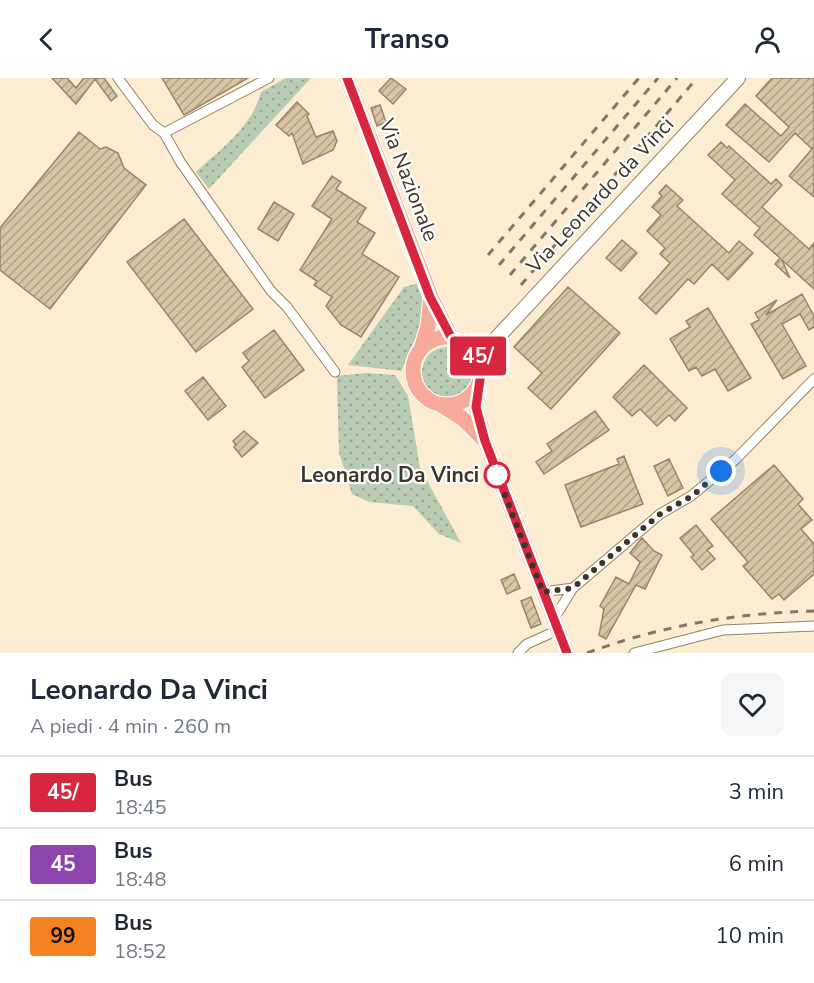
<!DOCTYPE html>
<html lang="it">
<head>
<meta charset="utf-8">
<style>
	:root { --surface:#fff; --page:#f6f6f7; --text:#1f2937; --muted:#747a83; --line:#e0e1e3 }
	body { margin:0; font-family:"Nunito Sans",sans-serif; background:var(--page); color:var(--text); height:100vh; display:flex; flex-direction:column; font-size:22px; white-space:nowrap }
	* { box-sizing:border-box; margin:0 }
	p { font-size:20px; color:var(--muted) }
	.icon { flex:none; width:33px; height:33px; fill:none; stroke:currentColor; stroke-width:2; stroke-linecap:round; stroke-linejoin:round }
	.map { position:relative; height:575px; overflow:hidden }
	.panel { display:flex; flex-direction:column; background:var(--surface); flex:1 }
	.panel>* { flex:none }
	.badge { padding:0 12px; border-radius:4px; font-size:21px; line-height:39px }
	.you { position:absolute; width:30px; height:30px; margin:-15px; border:4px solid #fff; border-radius:50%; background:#1a73e8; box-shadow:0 0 0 9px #1a73e833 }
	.map>.badge { position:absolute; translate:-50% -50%; box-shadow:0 0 0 3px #fff }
	.round { display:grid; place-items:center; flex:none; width:63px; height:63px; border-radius:12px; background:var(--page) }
	.head { display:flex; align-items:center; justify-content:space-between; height:102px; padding:0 30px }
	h1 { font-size:28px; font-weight:700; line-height:45px }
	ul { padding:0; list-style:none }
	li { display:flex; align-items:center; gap:18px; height:72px; padding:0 30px; border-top:2px solid var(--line) }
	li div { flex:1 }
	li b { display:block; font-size:22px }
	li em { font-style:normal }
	li .badge { min-width:66px; font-weight:700; text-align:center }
	header { display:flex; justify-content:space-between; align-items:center; height:78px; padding:0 30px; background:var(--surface); font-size:27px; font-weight:700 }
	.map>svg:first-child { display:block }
</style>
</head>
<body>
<header><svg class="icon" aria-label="back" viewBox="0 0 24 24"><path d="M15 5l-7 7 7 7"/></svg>Transo<svg class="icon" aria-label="person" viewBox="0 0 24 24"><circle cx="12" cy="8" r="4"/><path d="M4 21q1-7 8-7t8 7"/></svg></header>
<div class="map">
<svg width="814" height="575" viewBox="0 0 814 575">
	<defs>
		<pattern id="grass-dots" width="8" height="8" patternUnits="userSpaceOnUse" patternTransform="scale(1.5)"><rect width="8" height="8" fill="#b8cbb3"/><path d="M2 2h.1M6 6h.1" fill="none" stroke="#97a692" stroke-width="1.8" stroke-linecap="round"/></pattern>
		<pattern id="building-hatch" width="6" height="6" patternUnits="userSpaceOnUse" patternTransform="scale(1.5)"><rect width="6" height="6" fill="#d8c5a4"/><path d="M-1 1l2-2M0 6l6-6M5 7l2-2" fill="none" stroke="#b0a186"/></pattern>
	</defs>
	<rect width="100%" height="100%" fill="#fcedd2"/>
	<path fill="url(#grass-dots)" d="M286,0H311L209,111L196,94C222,70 252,49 261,14Z
		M419,205C433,250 413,254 402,293L348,287L404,209Z
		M422 294a25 25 0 1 1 50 0a25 25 0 1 1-50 0Z
		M366,295L395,297L408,318L420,390L461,465L439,456L413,428L369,424L352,416L339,375L337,298Z"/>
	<path fill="url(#building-hatch)" stroke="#978566" stroke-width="1.5" d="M52,0H67L76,10L84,0H104L117,18L111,23L95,1L76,26Z
		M162,0H248L184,37Z
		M391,0L406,11L393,26L379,13Z
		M772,0H814V119L789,98L812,71L795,55L769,84L726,47L745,26L781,58L789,49L756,18Z
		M297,24L309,36L307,38L316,59L333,53L337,63L333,72L303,86L292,55L289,58L276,47Z
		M380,27L386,44L377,48L371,30Z
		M79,54L100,71L106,69L118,75L124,90L146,107L50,231L0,192V150Z
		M721,64L727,70L729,68L771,106L776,101L782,107L762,129L809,171L814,165V211L782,182L790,200L775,186L780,180L754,157L760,150L722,116L735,102L708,77Z
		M332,98L341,104L336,111L366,130L357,144L375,155L362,176L399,199L361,259L341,247L326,228L332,219L314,207L317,203L300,192L332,141L312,128Z
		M666,107L683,122L677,128L729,175L739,163L753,175L728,202L712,186L694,206L688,201L656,236L639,220L670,185L660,176L665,170L647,153L661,137L652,129L662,118L659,115Z
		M274,124L294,136L278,163L258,151Z
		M184,141L253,231L196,274L127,184Z
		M622,162L637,175L621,193L606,180Z
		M568,209L620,255L551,331L528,310L542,295L514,269Z
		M802,216L814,238V249L809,252L800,236L782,246L806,288L783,301L751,246L759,242L755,235L777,222L766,237Z
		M708,230L751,300L728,313L715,291L702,298L696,289L689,293L670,261L690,249L686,243Z
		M274,252L304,292L265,320L242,289L249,283L243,275Z
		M644,287L687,330L675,343L669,337L657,348L640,331L632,338L613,319Z
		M203,299L226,328L208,342L185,313Z
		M595,333L609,352L544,396L536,384L552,373L547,366Z
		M244,353L258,365L242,379L234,369L236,367L233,363Z
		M624,378L643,426L581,449L565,407L619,386L617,381Z
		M669,381L683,410L668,418L654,388Z
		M774,387L803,421L798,426L812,442L801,451L814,466V496L784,522L779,516L772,521L743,488L748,484L711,441Z
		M696,447L713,468L707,472L715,481L702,492L691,479L694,477L680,460Z
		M642,460L654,473L662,477L645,511L636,507L606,561L599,557L604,531L600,528L616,499L629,506L640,484L630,475Z
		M514,496L520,510L507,516L501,502Z
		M531,519L541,546L531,550L521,523Z"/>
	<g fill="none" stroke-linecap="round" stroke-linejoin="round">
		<g stroke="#948263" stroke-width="11">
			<path id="street" d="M118,0L153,47L164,55L269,0
				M164,55L181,85L271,213L287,229L335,294
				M543,514L573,510
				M554,541L573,510L660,436L691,418L736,381L814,301
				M518,575L527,566L558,552
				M634,575L723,552L814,548"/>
		</g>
		<g stroke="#948263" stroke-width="16">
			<path id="secondary" d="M465,263L480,266L494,263
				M481,295L494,263L738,0"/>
		</g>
		<g stroke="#fff" stroke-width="17">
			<path id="primary" d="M347,0L431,219L451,259
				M413 293a34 34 0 1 1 68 0a34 34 0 1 1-68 0Z
				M422,268L428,248L431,219
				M479,305L476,329L485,363L567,575
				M441,327L462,340L485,363"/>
		</g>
		<use href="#street" stroke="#fff" stroke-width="9"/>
		<use href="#secondary" stroke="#fff" stroke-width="14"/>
		<use href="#primary" stroke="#f7a99a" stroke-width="15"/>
		<path stroke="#817765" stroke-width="3" stroke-dasharray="8 8" stroke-linecap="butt" d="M488,177L639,0
			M499,187L658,0
			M510,197L677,0
			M521,207L697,0
			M587,575C660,548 736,535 814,533"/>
	</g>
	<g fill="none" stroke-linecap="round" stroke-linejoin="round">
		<g stroke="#fff" stroke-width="14">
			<path id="line" d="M347,0L430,219L451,259L465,263L478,278L481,295L476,329L485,363L567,575"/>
		</g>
		<use href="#line" stroke="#d7263d" stroke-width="9"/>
		<path stroke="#3d3628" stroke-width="6" stroke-dasharray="0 10.8" d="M497,397L543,514L573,510L660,436L692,418L721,393"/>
	</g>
	<circle fill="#fff" stroke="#d7263d" stroke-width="3" cx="497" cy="397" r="12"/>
	<g text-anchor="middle" stroke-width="4.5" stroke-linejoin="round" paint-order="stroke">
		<g font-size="21" fill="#3d3628" stroke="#fcfcfc">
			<text transform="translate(409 102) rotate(69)" y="7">Via Nazionale</text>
			<text transform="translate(600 117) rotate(-47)" y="7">Via Leonardo da Vinci</text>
		</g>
		<g font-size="21" font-weight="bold" fill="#3d3628" stroke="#fcfcfc" text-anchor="end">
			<text x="479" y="404">Leonardo Da Vinci</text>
		</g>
	</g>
</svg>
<div class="you" style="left:721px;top:393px"></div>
<b class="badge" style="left:478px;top:278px;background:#d7263d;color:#fff">45/</b>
</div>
<section class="panel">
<div class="head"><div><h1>Leonardo Da Vinci</h1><p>A piedi · 4 min · 260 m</p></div><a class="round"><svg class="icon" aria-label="heart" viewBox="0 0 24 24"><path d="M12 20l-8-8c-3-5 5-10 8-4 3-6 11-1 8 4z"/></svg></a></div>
<ul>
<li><span class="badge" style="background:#d7263d;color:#fff">45/</span><div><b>Bus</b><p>18:45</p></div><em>3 min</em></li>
<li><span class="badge" style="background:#8e44ad;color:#fff">45</span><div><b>Bus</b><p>18:48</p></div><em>6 min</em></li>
<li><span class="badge" style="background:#f58220;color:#111">99</span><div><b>Bus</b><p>18:52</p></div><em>10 min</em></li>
</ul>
</section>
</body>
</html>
